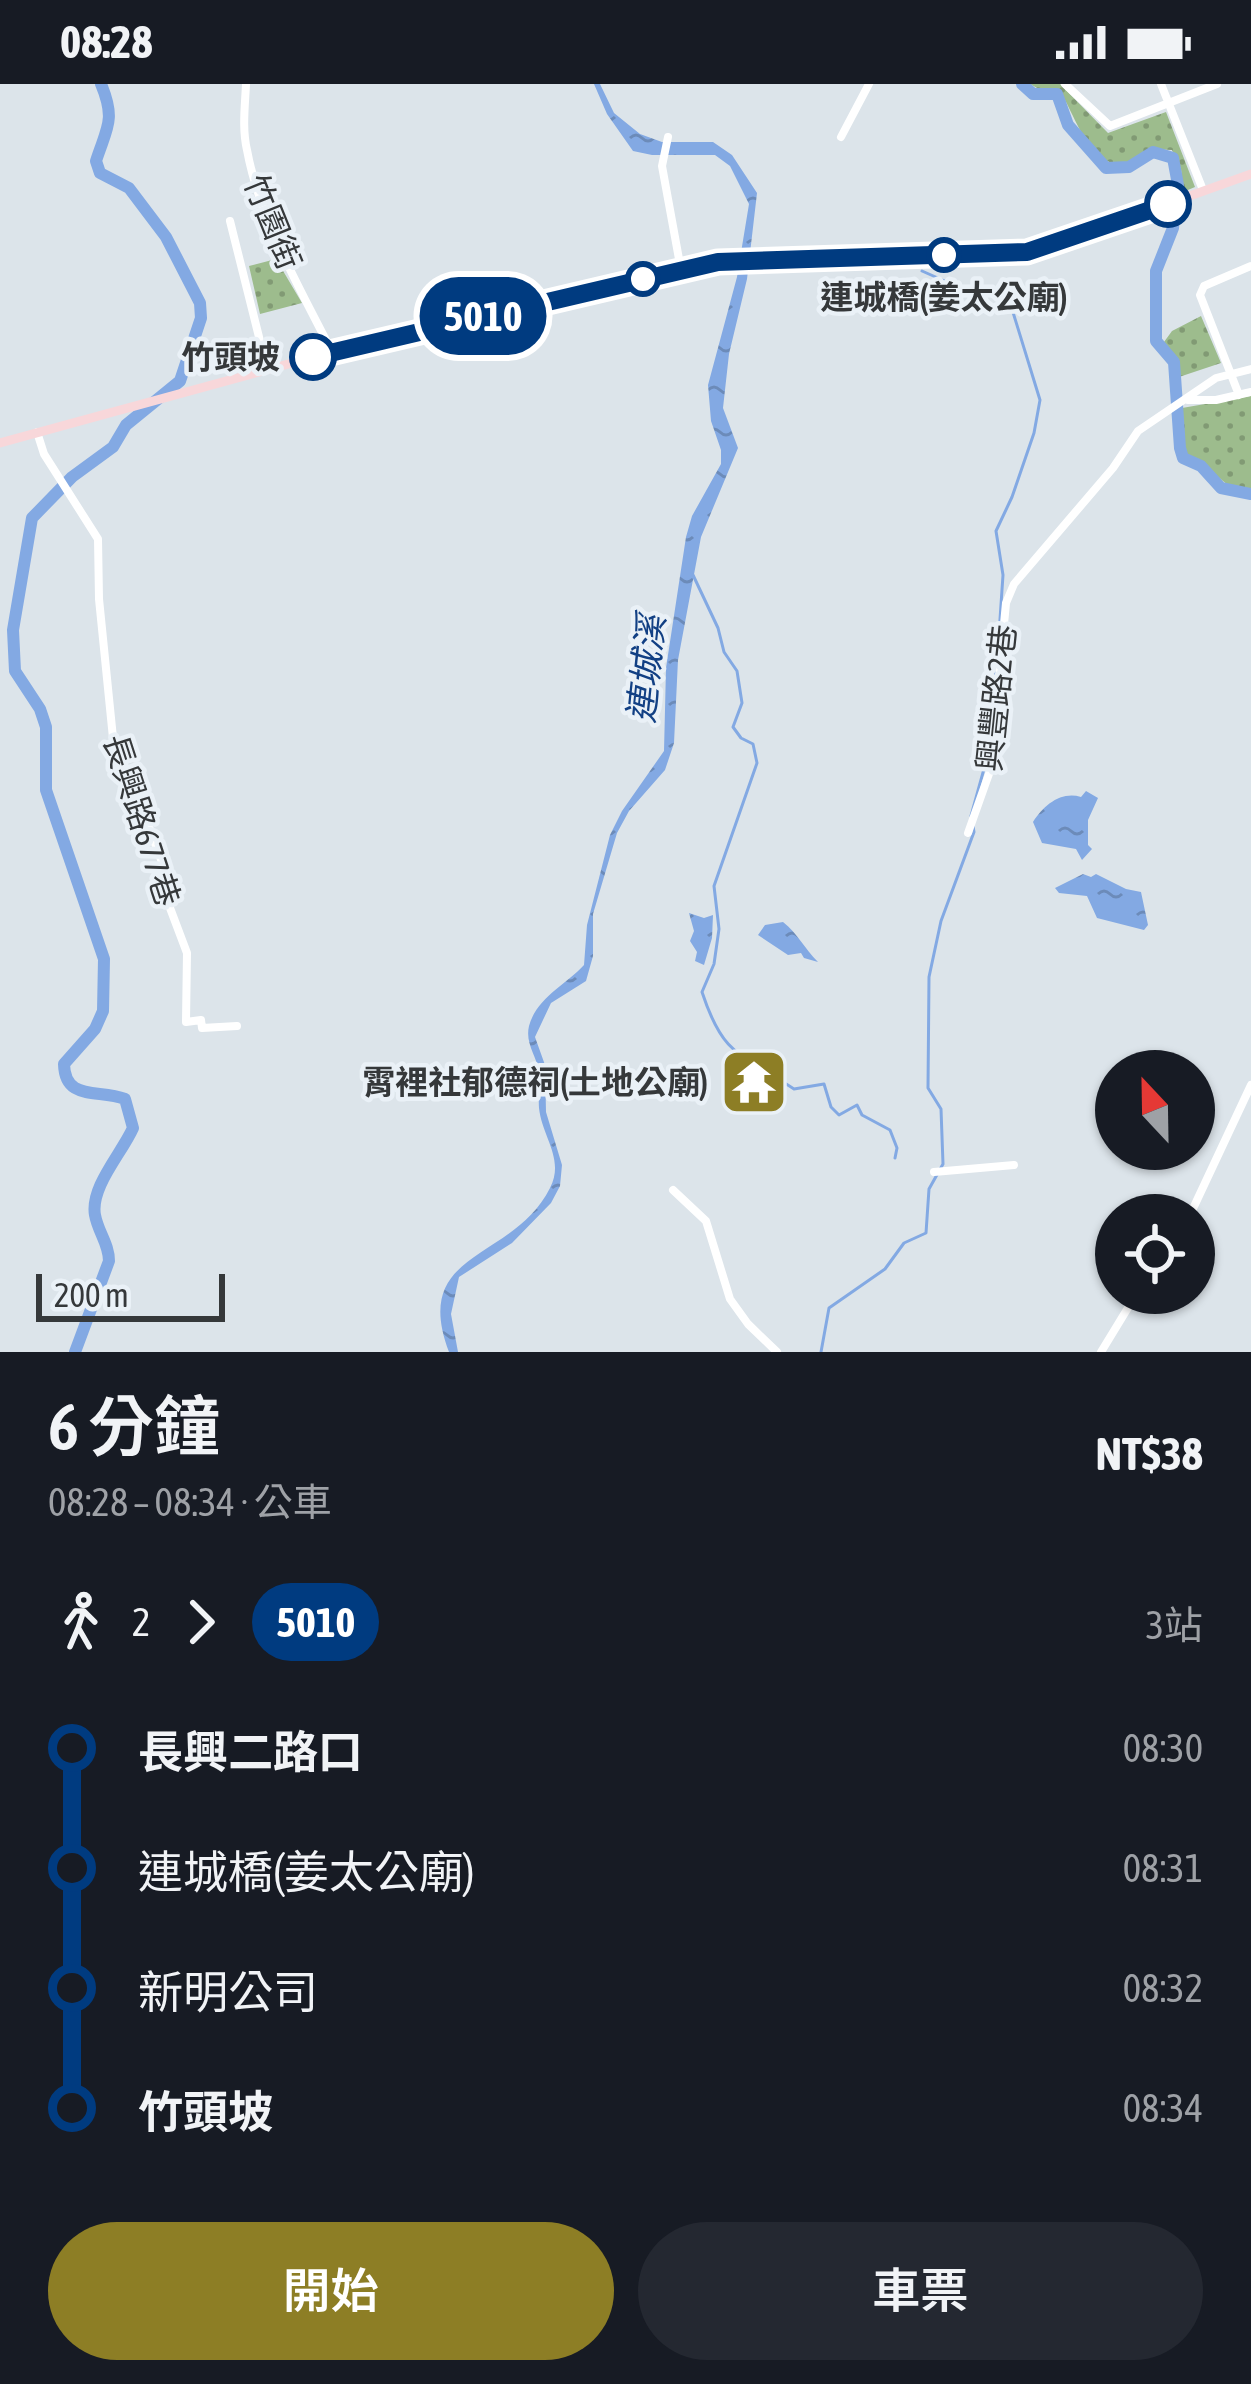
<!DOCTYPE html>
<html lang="zh-TW">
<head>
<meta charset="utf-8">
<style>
	:root { --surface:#171b24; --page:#242831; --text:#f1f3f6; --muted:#9ea1a6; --accent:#8d7e25 }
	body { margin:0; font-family:"Asap Condensed","Noto Sans TC",sans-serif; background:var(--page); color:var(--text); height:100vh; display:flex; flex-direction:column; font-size:45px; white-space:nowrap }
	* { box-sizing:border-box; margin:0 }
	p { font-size:39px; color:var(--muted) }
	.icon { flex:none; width:66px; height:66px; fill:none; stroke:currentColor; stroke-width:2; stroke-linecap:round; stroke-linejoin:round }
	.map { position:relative; height:1268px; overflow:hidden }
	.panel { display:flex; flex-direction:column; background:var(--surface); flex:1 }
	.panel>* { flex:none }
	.badge { padding:0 24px; border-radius:39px; font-size:42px; line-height:78px }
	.needle { width:78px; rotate:338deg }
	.tools { position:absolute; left:1095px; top:966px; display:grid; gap:24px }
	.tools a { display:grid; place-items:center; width:120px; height:120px; border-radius:50%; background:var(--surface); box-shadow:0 3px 9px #0004; font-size:60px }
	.scale { position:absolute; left:36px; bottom:30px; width:189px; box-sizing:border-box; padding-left:12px; border:6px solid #35383a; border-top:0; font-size:33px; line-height:42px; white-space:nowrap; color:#35383a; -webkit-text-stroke:9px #eaf1f7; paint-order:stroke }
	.map>.badge { position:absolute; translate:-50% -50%; box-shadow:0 0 0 6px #fff }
	.legs { display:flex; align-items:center; gap:18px; height:132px; padding:0 48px; font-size:39px }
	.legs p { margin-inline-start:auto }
	.head { display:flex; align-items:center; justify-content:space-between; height:204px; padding:0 48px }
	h1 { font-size:66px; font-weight:600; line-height:90px }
	.cta { display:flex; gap:24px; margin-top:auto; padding:24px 48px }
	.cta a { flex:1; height:138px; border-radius:72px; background:var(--accent); color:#fff; font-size:48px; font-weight:600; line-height:138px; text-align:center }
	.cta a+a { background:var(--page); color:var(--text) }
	ul { padding:0 48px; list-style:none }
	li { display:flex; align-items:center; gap:42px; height:120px; font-size:45px }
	li i { display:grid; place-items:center; width:18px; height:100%; margin:0 15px; background:currentColor }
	li i::after { content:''; width:30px; height:30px; margin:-15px; border:9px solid; border-radius:50%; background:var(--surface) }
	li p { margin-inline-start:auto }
	li:first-child i { background:linear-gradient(#0000 50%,currentColor 0) }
	li:last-child i { background:linear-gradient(currentColor 50%,#0000 0) }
	.status { display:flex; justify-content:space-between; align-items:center; height:84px; padding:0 60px; background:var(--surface); direction:ltr }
	.status svg { height:33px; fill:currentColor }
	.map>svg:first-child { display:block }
</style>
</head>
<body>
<div class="status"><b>08:28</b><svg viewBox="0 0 49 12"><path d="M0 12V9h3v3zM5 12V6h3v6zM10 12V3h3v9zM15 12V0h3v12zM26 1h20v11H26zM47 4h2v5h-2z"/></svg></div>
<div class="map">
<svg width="1251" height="1268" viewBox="0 0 1251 1268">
	<defs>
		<pattern id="park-dots" width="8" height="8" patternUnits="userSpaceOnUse" patternTransform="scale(3)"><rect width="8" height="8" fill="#9dbc8d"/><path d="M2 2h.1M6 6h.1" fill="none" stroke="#819a74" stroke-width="1.8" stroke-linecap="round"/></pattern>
		<pattern id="water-ripples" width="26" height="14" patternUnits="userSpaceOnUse" patternTransform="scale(3)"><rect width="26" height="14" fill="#83a9e3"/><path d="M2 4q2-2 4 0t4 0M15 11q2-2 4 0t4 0" fill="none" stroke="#6c8bb9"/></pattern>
	</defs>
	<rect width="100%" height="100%" fill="#dce4ea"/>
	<path fill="url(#park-dots)" d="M1030,0H1060L1108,49L1166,28L1195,103L1183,108L1181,85L1172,66L1149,65L1125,82C1087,79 1078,37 1061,9L1044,8Z
		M276,175L302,219L260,230L249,182Z
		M1201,232L1221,279L1179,293V278L1164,258L1172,247Z
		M1251,312V408L1229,402L1199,377L1184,371L1182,324Z"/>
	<path fill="url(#water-ripples)" d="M594,0H600L614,29L640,50L662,58H713L732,71L757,109L747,195L729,270L723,324L738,364L701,453L678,576L674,659L665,686L629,727L617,749L593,830V872L586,897L551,919L535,953L545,981L546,1028L562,1081L560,1102L551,1119L512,1159L459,1193L451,1230L458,1268H449C410,1165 513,1178 550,1104C565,1075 542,1053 539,1024C538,1012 541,999 539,987C536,971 525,959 529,942C537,913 566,901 584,881L587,841L610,751L622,727L664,667L666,584L686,453L692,432L721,380V366L711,337L708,301L737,193L749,120L730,82L715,71H652L633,67L607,30Z
		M1086,707L1098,714L1088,736V761L1092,765L1082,776L1076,765L1042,759L1033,738C1044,721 1061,707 1081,713Z
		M1083,790L1091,793L1096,790L1126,805L1141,808L1148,841L1144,846L1097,834L1087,812L1059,809L1055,804Z
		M689,829L704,834L713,831L712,854L704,881L695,877L697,868L690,857L694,847Z
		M783,838C798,850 804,864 818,878L804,874L801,869L788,871L758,851L765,841Z"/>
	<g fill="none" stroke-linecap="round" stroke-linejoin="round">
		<path stroke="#83a9e3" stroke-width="3" d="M922,187L972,209L1008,212L1040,316L1034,349L1012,413L996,447L1003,491L999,550
			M693,491L718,544L724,568L737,587L742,619L733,643L741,654L753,660L757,679L714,802L719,845L714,880L702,908C723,972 740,970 794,1005L824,1000L831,1023L839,1031L857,1021L862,1031L890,1046L897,1064L895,1074
			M971,732L987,674L996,589
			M821,1268L829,1224L885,1185L904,1159L926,1149L929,1105L943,1080L941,1025L928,1004L929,893L941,837L974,748L973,742"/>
		<path stroke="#83a9e3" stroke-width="12" d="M1022,0L1033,10H1057L1068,41L1106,84L1129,83L1153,68L1173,74L1178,101L1173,144L1156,187V257L1174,278L1180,364L1183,374L1201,382L1221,404L1251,410
			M75,1268L109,1177C109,1160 98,1148 95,1131C90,1103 122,1069 133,1044L125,1015C97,1005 65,1017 64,980L95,945L103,927L104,875L46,706V643L40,625L15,587L13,546L32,434L72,393L113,363L126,341L180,297L201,234L200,219L166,153L129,104L100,89L96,77C107,43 116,36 101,0"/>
		<path stroke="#fff" stroke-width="8" d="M246,0C245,22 242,45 247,66C260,137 300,204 332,268
			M1065,0L1110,42L1217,0
			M1161,0L1203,106
			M668,53L662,82L681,186
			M841,53L869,0
			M230,137L267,285
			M1239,311L1200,211L1204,202L1251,182
			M1188,316H1216L1251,308
			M37,348L44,370L98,455L99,515L113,654L117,674L133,700L166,789L167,816L187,869L186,938L201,936L202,944L237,942
			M968,749L990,687L1006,519L1014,500L1113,384L1138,347L1216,294L1251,285
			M934,1088L1014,1081
			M673,1106L706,1137L730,1215L748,1240L777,1268
			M1190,1131L1251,1001
			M1101,1268L1137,1209"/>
		<path stroke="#f8d7da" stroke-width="9" d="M0,359L332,268L718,178L1042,165L1251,90"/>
	</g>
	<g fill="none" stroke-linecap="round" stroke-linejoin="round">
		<g stroke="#fff" stroke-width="27">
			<path id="line-1" d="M313,273L718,178L1027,168L1168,120"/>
		</g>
		<use href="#line-1" stroke="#003b80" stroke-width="18"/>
	</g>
	<defs>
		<g id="temple-square" transform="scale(3.45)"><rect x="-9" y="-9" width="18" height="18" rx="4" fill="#8d7e25" stroke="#eaf1f7"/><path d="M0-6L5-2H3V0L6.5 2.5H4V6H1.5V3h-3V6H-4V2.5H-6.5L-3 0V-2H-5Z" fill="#fff"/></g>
	</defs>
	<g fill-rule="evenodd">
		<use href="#temple-square" x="754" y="998"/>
	</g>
	<g fill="#fff" stroke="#003b80" stroke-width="6">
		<circle cx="1168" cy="120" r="21"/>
		<circle cx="944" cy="171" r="15"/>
		<circle cx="643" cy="195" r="15"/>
		<circle cx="313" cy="273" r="21"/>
	</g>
	<g text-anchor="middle" stroke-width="9" stroke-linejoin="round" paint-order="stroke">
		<g font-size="33" fill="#35383a" stroke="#eaf1f7">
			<text transform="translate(273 138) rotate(68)" y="12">竹園街</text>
			<text transform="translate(996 614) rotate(-84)" y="12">興豐路2巷</text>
			<text transform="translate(142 736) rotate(72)" y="12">長興路677巷</text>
		</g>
		<g font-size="33" font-weight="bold" fill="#35383a" stroke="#eaf1f7">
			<text x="944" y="225">連城橋(姜太公廟)</text>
			<text x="280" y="285" text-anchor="end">竹頭坡</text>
		</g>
		<g font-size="33" font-weight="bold" fill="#35383a" stroke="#eaf1f7" text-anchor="end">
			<text x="708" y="1010">霄裡社郁德祠(土地公廟)</text>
		</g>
		<g font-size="36" font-style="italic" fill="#124084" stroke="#eaf1f7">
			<text transform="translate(646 585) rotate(-84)" y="13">連城溪</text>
		</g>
	</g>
</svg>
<div class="tools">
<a><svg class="needle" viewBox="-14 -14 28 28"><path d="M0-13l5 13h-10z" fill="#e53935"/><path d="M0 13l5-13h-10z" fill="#9ea1a6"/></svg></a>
<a><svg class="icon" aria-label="locate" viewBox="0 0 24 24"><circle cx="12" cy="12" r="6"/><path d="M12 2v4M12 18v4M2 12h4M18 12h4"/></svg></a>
</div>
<div class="scale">200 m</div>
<b class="badge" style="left:483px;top:232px;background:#003b80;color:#fff">5010</b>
</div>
<section class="panel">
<div class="head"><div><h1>6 分鐘</h1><p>08:28 – 08:34 · 公車</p></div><b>NT$38</b></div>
<div class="legs"><svg class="icon" aria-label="walk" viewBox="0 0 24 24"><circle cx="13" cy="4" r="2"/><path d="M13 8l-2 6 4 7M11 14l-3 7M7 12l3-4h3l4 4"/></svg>2<svg class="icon" aria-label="forward" viewBox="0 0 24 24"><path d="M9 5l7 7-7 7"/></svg><b class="badge" style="background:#003b80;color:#fff">5010</b><p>3站</p></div>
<ul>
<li><i style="color:#003b80"></i><b>長興二路口</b><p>08:30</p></li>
<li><i style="color:#003b80"></i><span>連城橋(姜太公廟)</span><p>08:31</p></li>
<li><i style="color:#003b80"></i><span>新明公司</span><p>08:32</p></li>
<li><i style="color:#003b80"></i><b>竹頭坡</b><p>08:34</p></li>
</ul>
<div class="cta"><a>開始</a><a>車票</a></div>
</section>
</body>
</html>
